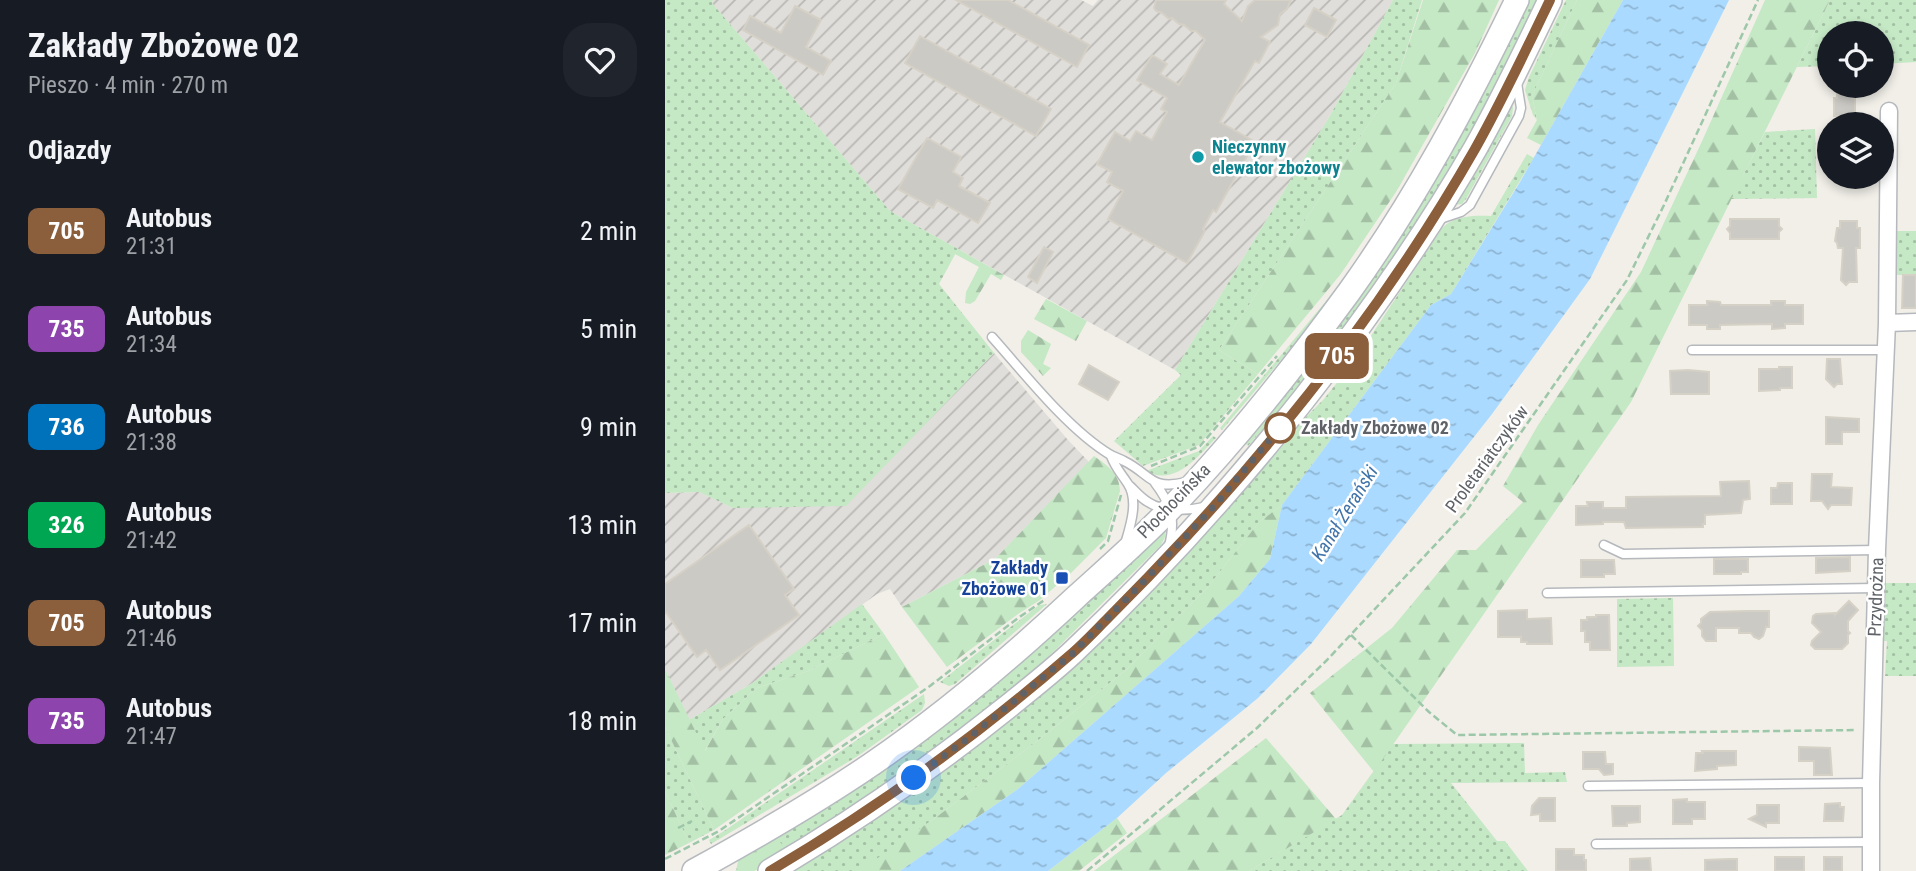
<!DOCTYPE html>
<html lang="pl">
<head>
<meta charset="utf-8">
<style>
	:root { --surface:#171b24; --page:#20242c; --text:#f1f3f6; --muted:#9ea1a6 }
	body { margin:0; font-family:"Roboto Condensed",sans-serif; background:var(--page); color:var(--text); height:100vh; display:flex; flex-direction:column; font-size:26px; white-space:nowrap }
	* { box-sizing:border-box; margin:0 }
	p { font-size:23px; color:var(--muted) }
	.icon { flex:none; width:38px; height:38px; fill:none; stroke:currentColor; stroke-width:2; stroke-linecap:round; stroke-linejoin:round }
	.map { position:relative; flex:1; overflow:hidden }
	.panel { display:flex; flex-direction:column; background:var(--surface); width:665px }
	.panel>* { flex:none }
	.badge { padding:0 14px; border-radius:10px; font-size:24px; line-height:46px }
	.buttons { position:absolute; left:1152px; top:21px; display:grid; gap:14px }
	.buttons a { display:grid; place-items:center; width:77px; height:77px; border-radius:50%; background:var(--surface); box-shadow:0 4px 10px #0003; font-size:35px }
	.you { position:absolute; width:35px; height:35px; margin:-18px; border:5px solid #fff; border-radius:50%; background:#1a73e8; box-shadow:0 0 0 10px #1a73e833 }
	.map>.badge { position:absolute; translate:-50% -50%; box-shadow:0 0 0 4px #fff }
	h2 { padding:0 28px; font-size:26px; line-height:63px }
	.round { display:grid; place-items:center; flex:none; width:74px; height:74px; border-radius:28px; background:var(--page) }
	.summary { display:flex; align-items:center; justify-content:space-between; height:119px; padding:0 28px }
	h1 { font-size:33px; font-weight:700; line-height:52px }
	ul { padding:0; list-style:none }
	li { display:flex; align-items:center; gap:21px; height:98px; padding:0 28px }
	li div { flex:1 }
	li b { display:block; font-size:26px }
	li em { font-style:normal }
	li .badge { min-width:77px; font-weight:700; text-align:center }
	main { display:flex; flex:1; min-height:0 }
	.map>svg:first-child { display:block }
</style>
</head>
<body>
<main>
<section class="panel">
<div class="summary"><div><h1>Zakłady Zbożowe 02</h1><p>Pieszo · 4 min · 270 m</p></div><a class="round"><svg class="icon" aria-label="heart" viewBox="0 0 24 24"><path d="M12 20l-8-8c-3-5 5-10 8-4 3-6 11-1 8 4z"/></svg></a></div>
<h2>Odjazdy</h2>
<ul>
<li><span class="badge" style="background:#8b5e3c;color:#fff">705</span><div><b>Autobus</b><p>21:31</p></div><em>2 min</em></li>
<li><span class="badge" style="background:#8e44ad;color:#fff">735</span><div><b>Autobus</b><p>21:34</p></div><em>5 min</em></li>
<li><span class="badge" style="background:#0072bc;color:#fff">736</span><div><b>Autobus</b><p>21:38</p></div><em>9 min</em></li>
<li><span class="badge" style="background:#00a651;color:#fff">326</span><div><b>Autobus</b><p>21:42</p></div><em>13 min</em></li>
<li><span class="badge" style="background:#8b5e3c;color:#fff">705</span><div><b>Autobus</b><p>21:46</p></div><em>17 min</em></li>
<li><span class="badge" style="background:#8e44ad;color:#fff">735</span><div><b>Autobus</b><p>21:47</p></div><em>18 min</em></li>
</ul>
</section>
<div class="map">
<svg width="1251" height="871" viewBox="0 0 1251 871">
	<defs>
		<pattern id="industrial-furrows" width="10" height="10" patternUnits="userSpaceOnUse" patternTransform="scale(1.75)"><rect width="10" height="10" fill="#e0deda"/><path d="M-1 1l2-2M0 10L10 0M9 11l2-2" fill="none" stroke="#b9b8b5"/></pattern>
		<pattern id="grass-dots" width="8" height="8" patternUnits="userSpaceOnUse" patternTransform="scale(1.75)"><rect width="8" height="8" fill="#c5e8c5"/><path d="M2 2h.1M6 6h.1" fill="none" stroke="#a3c0a4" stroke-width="1.8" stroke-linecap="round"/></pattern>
		<pattern id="forest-firs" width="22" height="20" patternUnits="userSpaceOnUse" patternTransform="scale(1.75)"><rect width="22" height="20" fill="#c5e8c5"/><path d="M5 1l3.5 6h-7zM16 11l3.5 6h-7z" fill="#a3c0a4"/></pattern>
		<pattern id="water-ripples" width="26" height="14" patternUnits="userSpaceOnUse" patternTransform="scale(1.75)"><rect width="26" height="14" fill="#aadaff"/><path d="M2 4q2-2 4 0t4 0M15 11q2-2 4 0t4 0" fill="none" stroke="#8eb4d2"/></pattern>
	</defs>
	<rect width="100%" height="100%" fill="#f1efe8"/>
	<path fill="url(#industrial-furrows)" d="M48,0H416L428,6L433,0H728L666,114L510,370L225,211L47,3Z
		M329,353L403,440L424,462L330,559L237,607L225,589L212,594L86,684L24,720L0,669V493L34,492L68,508L312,370Z"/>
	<path fill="url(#grass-dots)" d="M0,0H48L47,3L225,211L293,249L274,284L329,353L181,506L68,508L34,492L0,493Z
		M728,0H757L731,83L554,350L593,374L534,445L478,466L449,441L516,375L510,370L666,114Z
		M861,0H877L794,161L677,338L583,446L576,439L620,387Z
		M901,0H912L867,96L872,120L868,115L860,90L864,77Z
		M1165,0H1251V62L1216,64V33H1164V66L1132,67Z
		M794,100L680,284L557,430L555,428L677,282L707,239L771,133Z
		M845,104L848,107L847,116L801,199L797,204L787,205Z
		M1150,129L1152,198L1066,199L1100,132Z
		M862,154L869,158L786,294L766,305L617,505L594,522L543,587L461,670L371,742L270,818L201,868L194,871H120L242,793L592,474L632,430L630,428L659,399L690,360L777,228C788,216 810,215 826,216Z
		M1225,231H1251V275H1229Z
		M548,436L551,438C533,456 510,487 481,471L534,451Z
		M501,527L500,537L496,545L365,675L270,754L110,859L107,835Z
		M1218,583H1251V676H1220L1222,641H1217Z
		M1008,598L1009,666L952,667V599Z
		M197,604L219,634L143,671L92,688L58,719L39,752L24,720L86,684Z
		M382,604L290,684L284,686L275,682L374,605Z
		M259,694L260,703L257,710L193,756L46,844L44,840L59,831Z
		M0,727L49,830L24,843L0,791Z
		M859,743L860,773L900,772L902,782L786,783L832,841H840L863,871H584L677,815L728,744Z"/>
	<path fill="url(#forest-firs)" d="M758,0H834L810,53L731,192L675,275L593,374L554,350L731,83Z
		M912,0H958L876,145L862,138L872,120L867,96Z
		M1100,0H1165L966,402L709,772L645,693L727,628L792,550H811L858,502L838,486L873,425L976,272L1038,139Z
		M293,249L339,275L336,280L326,274L310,301L305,304L300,303L301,292L314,267L290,254Z
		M381,299L422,321L411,341L369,319Z
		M363,330L386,344L378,364L386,368L378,376L356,352V341Z
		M429,456C442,465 455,474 455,491L441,538L404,575L400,572L390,581L393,584L375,600L353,614L282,667L237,607L330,559Z
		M617,505L605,559L574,596L353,789L235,871H194L270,818L371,742L461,670L543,587L594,522Z
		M219,634L254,687L49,830L0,727V669L40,751L58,719L92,688L143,671Z
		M601,738L671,819L584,871H429Z
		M0,791L24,843L0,855Z
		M452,818L462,833L414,871H383Z
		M107,835L117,844C115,857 101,867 89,871C84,871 76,871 71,871L74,857Z"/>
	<path fill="url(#water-ripples)" d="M958,0H1064L925,279L827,414L646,644L593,698L501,773L452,818L383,871H235L353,789L574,596L605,559L617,505L766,305L786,294L855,182Z"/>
	<path fill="#cccac5" stroke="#d6d1c6" stroke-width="2" d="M291,0H343L424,45L412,67Z
		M491,0H561L559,4L577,21L583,6L590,0H626L622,9L615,14L613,25L596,37L605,42L594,63L590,61L555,122L590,142L551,212L548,210L538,229L540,231L522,263L443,219L458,191L442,182L447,172L432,164L450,132L465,141L471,131L487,140L502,112L496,109L502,98L472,80L487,55L502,64L495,74L514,85L540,40L531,31H526L519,25L514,24L507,18L504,19L497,13L491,11L489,8Z
		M130,6L156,20L141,47L166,61L158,75L78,30L85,16L116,33Z
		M649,8L671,20L662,37L640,25Z
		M255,36L386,109L371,136L240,63Z
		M1172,90L1187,91V98L1190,99V116H1181L1177,122L1174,116H1169V98H1172Z
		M262,138L296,157L288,172L298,178L294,186L325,203L313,223L272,200L268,208L233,189Z
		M1065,219H1114V226L1117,229L1114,232V239H1065V233L1062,229L1065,226Z
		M1175,221H1192V228H1195V248H1191L1192,282H1184L1181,285L1176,280L1178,248H1173L1172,243L1170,241L1172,228H1175Z
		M379,247L388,252L372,283L363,277Z
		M1238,275H1251V308H1237Z
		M1042,301L1055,302L1056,305H1106V301H1120V305H1138V324H1120V328L1107,329V324L1055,325V329H1042V325H1024V305H1042Z
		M1162,359H1175L1177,384H1172L1169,387L1161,379Z
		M424,365L454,382L443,400L414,384Z
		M1114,367H1127V388H1115V390L1094,391V369H1114Z
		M1023,370L1044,372V394H1006L1005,371Z
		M1161,417L1194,419V432H1177V444H1161Z
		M1147,474H1167L1166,487L1187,488L1186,505H1166L1163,509L1157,501H1146Z
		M1084,481L1085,499L1078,500L1076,513L1040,515V524H1038V527L961,528L959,522H938V524L911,525V506H923L922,502H938V508H961V497L1056,496L1055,482Z
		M1113,483H1127V504H1106V488H1112Z
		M84,525L129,589L120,595L134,615L55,670L41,650L32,657L0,611V584Z
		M1185,557V571L1151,573V558Z
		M1049,559H1083V572H1076V574H1049Z
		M916,560H949L950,574H939V577H916Z
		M1184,601L1193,610L1183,621V631L1185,633L1183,635V643L1177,649H1150L1146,645L1147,641L1156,632L1147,623L1148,616L1151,614L1170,613V615Z
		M862,610V619L886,618L887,644H862V642H856V637H833V611Z
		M1082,611H1104V627H1101L1098,636L1094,639L1089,637L1086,633H1074V628H1051V641H1041L1037,636V630L1033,626L1036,623V619L1045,612Z
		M931,615H944L945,650H925V642H920V631H916V620H922V617H931Z
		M1134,747L1165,748L1167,775H1149V761H1134Z
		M1037,751H1071V765L1052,766V769L1030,771L1031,753H1038Z
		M918,752H940L941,764H948V774L939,775L934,769H918Z
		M874,798H890V821H875V814L866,815L867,806Z
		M1022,799V802H1040V819H1027V824H1008V800Z
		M1175,803V807H1179L1178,821H1159L1160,804Z
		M1092,805H1114V823H1101V827L1084,819L1092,815Z
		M947,806H975V822L962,823V826H948Z
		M891,849H909V855H919V860H921V871H891Z
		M1110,857H1139V871H1110Z
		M1159,857H1177V871H1159Z
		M985,858L986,871H965V859Z
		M1064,859H1072V871H1040V860Z"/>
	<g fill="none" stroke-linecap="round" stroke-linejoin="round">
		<g stroke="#b5b8bc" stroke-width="11">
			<path id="lane" d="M772,220L796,212L805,205L854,116L856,108L852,83
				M327,337C360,374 402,428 444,454C449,457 454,458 459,461C486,474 485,491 521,482
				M1027,350H1221
				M446,456C451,469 456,473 463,484C474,501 465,527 460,544
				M490,483C506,504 511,519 504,546
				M465,486C471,492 476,498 483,502C498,512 522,511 539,507
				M939,545L958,554L1212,550
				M882,593L1211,588
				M923,786L1206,783
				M931,844L1207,842"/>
		</g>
		<g stroke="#b5b8bc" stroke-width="19">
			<path id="street" d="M1222,323L1224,111
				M1206,871V783L1212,550L1222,323L1251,322"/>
		</g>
		<g stroke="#b6babf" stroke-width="26">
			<path id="secondary" d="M29,871C89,838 150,803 207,764C280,714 347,657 411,597C443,568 475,540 505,509C570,442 629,367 684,292C750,200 803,101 852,0
				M105,871C189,822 269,766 345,705C367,687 389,670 409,651C492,573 568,488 638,400C701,320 759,238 810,149C837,101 861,50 885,0"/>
		</g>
		<path stroke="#9cc7a9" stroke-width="2.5" stroke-dasharray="7 3.5" stroke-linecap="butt" d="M486,466L535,446L612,356
			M435,549L443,541L456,495
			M686,635L764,712L792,735L1192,730
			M13,828L27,821
			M0,859L54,831L265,686L353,618L381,599
			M422,871L592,728L662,660L800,513L962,280L999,205L1093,0"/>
		<use href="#lane" stroke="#fff" stroke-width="8"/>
		<use href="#street" stroke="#fff" stroke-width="16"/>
		<use href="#secondary" stroke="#fff" stroke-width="23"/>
	</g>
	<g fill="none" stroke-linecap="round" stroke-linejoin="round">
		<g stroke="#fff" stroke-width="16">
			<path id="line" d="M105,871C212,808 312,736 405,655C418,644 431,630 443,618C470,591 496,564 522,536C631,418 730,289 810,149C837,101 861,50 885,0"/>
		</g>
		<use href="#line" stroke="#8b5e3c" stroke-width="10"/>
		<path stroke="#5f6368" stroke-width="7" stroke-dasharray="0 12.6" d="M249,778L306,736L408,653L478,582L551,504L622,419L615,428"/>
	</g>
	<circle fill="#0f9aa8" stroke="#fff" stroke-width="2.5" cx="533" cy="157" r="7"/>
	<circle fill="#fff" stroke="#8b5e3c" stroke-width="3.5" cx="615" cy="428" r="14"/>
	<rect fill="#1a4fb4" stroke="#fff" stroke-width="2.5" x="390" y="571" width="14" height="14" rx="3.5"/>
	<g text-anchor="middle" stroke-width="5" stroke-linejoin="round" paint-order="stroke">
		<g font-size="18" font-weight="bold" fill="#0d838f" stroke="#fff" text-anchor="start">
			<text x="547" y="153">Nieczynny<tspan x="547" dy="21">elewator zbożowy</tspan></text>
		</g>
		<g font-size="18" font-weight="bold" fill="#5f6368" stroke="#fff" text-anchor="start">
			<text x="636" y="434">Zakłady Zbożowe 02</text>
		</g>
		<g font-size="18" fill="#5f6368" stroke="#fff">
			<text transform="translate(822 459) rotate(-54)" y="6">Proletariatczyków</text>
			<text transform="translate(509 501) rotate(-46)" y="6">Płochocińska</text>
			<text transform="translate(1211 597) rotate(-88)" y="6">Przydrożna</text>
		</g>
		<g font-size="18" font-weight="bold" fill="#164399" stroke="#fff" text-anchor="end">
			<text x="383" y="574">Zakłady<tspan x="383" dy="21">Zbożowe 01</tspan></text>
		</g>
		<g font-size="19" font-style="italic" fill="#4174aa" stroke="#fff">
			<text transform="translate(679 513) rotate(-58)" y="7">Kanał Żerański</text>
		</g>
	</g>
</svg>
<div class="buttons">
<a><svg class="icon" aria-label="locate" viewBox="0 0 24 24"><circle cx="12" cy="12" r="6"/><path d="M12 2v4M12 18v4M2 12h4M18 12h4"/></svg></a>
<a><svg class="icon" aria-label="layers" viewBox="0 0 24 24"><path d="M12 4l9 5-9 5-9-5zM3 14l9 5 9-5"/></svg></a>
</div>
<div class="you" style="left:249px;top:778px"></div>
<b class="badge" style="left:672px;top:356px;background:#8b5e3c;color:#fff">705</b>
</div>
</main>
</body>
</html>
